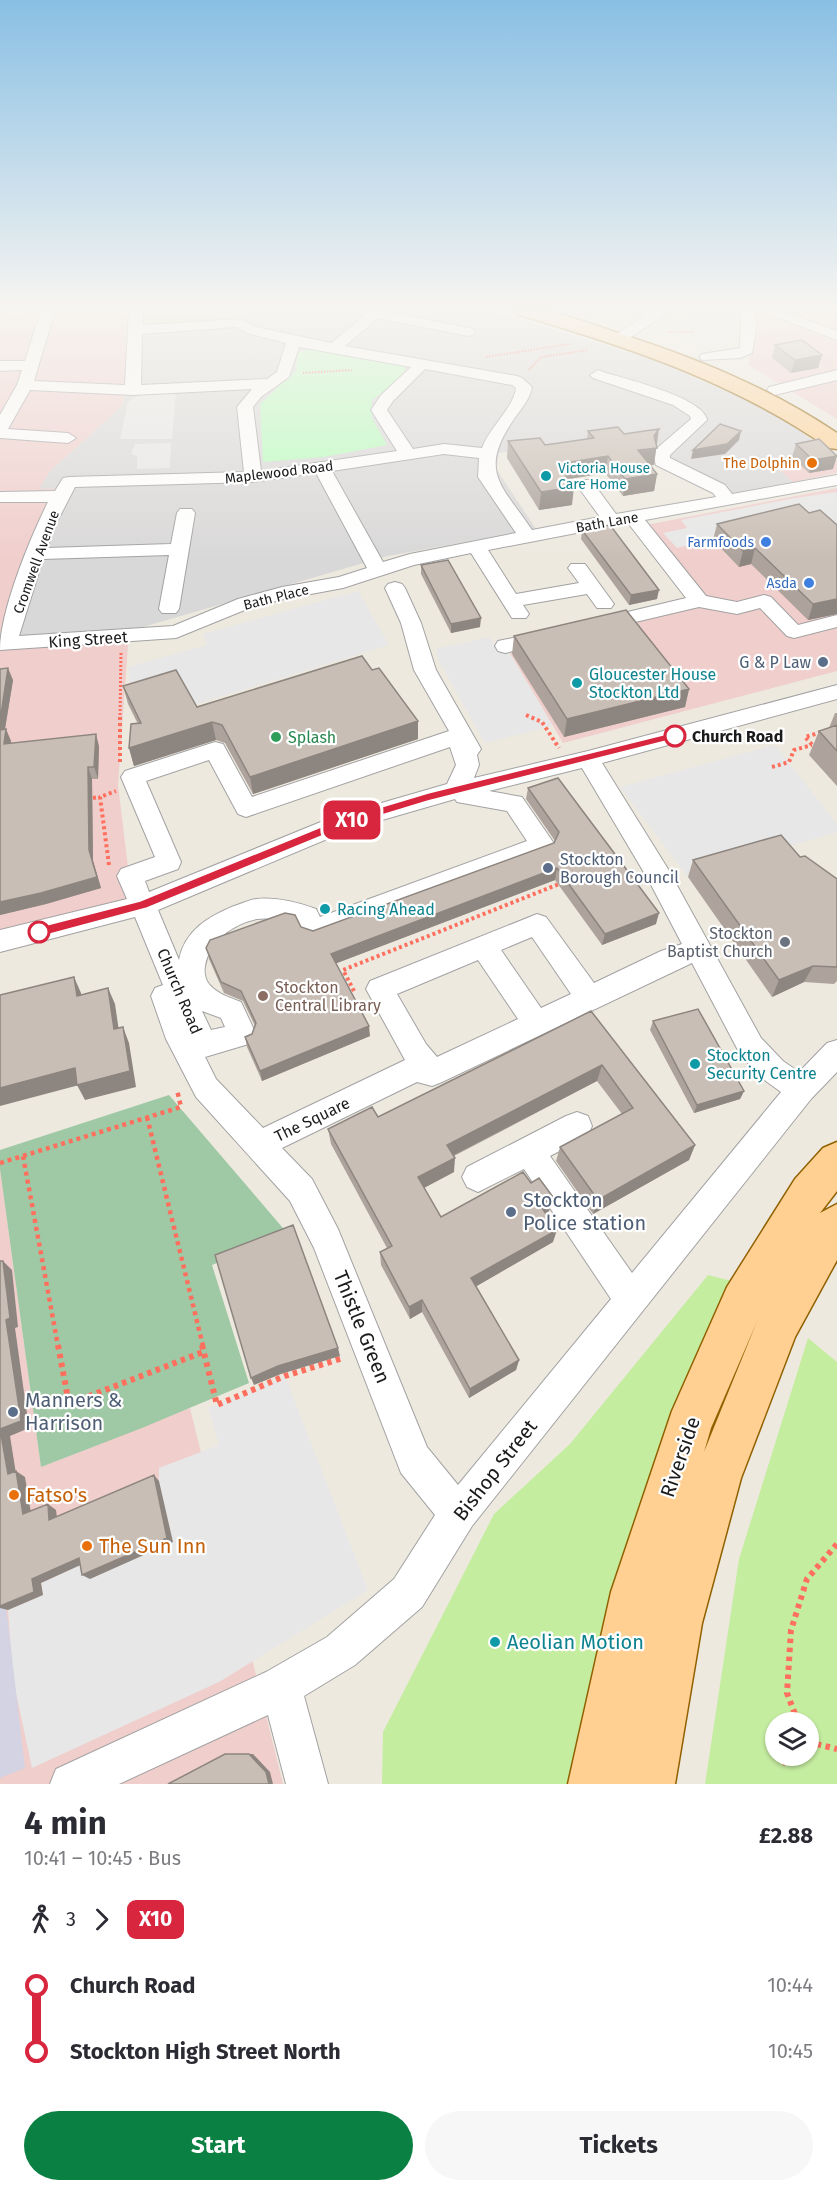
<!DOCTYPE html>
<html lang="en">
<head>
<meta charset="utf-8">
<style>
	:root { --surface:#fff; --page:#f7f7f7; --text:#2b2b33; --muted:#7c7c81; --accent:#0b8043 }
	body { margin:0; font-family:"Fira Sans",sans-serif; background:var(--page); color:var(--text); height:100vh; display:flex; flex-direction:column; font-size:22px; white-space:nowrap }
	* { box-sizing:border-box; margin:0 }
	p { font-size:20px; color:var(--muted) }
	.icon { flex:none; width:33px; height:33px; fill:none; stroke:currentColor; stroke-width:2; stroke-linecap:round; stroke-linejoin:round }
	.map { position:relative; height:1784px; overflow:hidden }
	.side { display:flex; flex-direction:column; background:var(--surface); flex:1 }
	.side>* { flex:none }
	.badge { padding:0 12px; border-radius:9px; font-size:21px; line-height:39px }
	.controls { position:absolute; left:765px; top:1712px; display:grid; gap:12px }
	.controls a { display:grid; place-items:center; width:54px; height:54px; border-radius:50%; background:var(--surface); box-shadow:0 2px 4px #0004; font-size:30px }
	.map>.badge { position:absolute; translate:-50% -50%; box-shadow:0 0 0 3px #fff }
	.legs { display:flex; align-items:center; gap:9px; height:66px; padding:0 24px; font-size:20px }
	.legs p { margin-inline-start:auto }
	.headline { display:flex; align-items:center; justify-content:space-between; height:102px; padding:0 24px }
	h1 { font-size:33px; font-weight:700; line-height:45px }
	.primary-button { display:flex; gap:12px; margin-top:auto; padding:12px 24px }
	.primary-button a { flex:1; height:69px; border-radius:36px; background:var(--accent); color:#fff; font-size:24px; font-weight:700; line-height:69px; text-align:center }
	.primary-button a+a { background:var(--page); color:var(--text) }
	ul { padding:0 24px; list-style:none }
	li { display:flex; align-items:center; gap:21px; height:66px; font-size:22px }
	li i { display:grid; place-items:center; width:9px; height:100%; margin:0 8px; background:currentColor }
	li i::after { content:''; width:15px; height:15px; margin:-8px; border:4px solid; border-radius:50%; background:var(--surface) }
	li p { margin-inline-start:auto }
	li:first-child i { background:linear-gradient(#0000 50%,currentColor 0) }
	li:last-child i { background:linear-gradient(currentColor 50%,#0000 0) }
	.map>svg:first-child { display:block }
</style>
</head>
<body>
<div class="map">
<svg width="837" height="1784" viewBox="0 0 837 1784">
	<rect width="100%" height="100%" fill="#ede9df"/>
	<path fill="#d9d8d8" d="M133,310H491L659,362L755,404L792,425L827,450L770,461L793,482L720,495L654,464L628,435L498,453L497,470L536,529L388,556L129,631L2,636L57,489L38,490L50,471L123,405Z"/>
	<path fill="#f0cecc" d="M42,310H133L123,405L50,471L39,489H58L3,636L129,631L118,785L133,908L0,941V319Z
		M755,310H837V419L748,365Z
		M827,450L837,460V473L793,482L770,461Z
		M837,488V671L563,743L504,643L704,596L646,525Z
		M0,1169L41,1467L190,1408L283,1784H0Z"/>
	<path fill="#c5eda0" fill-rule="evenodd" d="M139,310H239L228,323L137,329Z
		M708,1275L736,1282L579,1784H382L383,1732L494,1514L570,1444Z
		M808,1338L837,1362V1784H705L739,1559ZM776,1722H808V1755H776Z"/>
	<path fill="#9fc8a5" d="M169,1095L288,1234L212,1265L249,1383L142,1428L41,1467L0,1169V1150Z"/>
	<path fill="#b7fdbc" d="M310,349L402,365L406,370L388,388L372,400V418L387,445L324,457L263,462L260,404L296,371L298,353Z"/>
	<path fill="#e7e7e7" d="M706,310L719,315L735,316L737,337L719,346L709,343L703,346L686,339L695,335V332L678,324Z
		M176,391L172,439H120L128,402L142,393Z
		M171,443L170,468L137,469V456L131,454L135,444Z
		M837,492V541L795,519L677,548L663,533L687,528L681,520L795,498Z
		M358,591L389,645L190,706L130,684L128,667L207,645L203,634Z
		M489,637L500,652L508,651L553,726L485,743L439,661L436,649Z
		M775,745L837,824V832L688,877L620,787Z
		M285,1376L368,1590L219,1682L32,1768L13,1679L8,1610L43,1595L41,1583L87,1562L159,1481V1468L219,1445L208,1408Z"/>
	<path fill="#d3d3e3" d="M0,1555L25,1768L0,1778Z"/>
	<g fill="none" stroke-linecap="round" stroke-linejoin="round">
		<g stroke="#a2a2a2" stroke-width="2">
			<path id="minor" d="M41,310H55L34,381L125,385L129,310H143V325L240,319L256,327L331,343L364,316L351,310H381L473,329L475,332L473,335L468,336L378,318L345,346L517,376L522,378L532,387C530,399 521,409 514,419C478,472 501,484 532,530L600,517L576,484L579,480H591L616,514L716,497L713,493L656,465L653,454L655,450L691,419L690,416L673,405L593,378L590,375L598,370L603,372C625,379 703,397 707,420L670,455V458L725,485L732,494L837,475V485L645,520L706,596L737,602L764,595L771,597L798,625L837,615V627L794,638L787,636L760,608L737,614L699,607L597,631L590,629L587,625L590,621L686,598L628,523L488,550L516,594L579,583L568,568L571,564H585L614,604L611,608H597L587,594L523,605L529,614L526,618H512L471,553L414,565L343,588L284,599L252,607L176,638L0,650C0,611 30,538 48,502H0V492L55,491L63,478L69,477L244,472L237,407L252,389L133,395L30,390L8,429L68,433L76,438L68,443L0,438V415L17,385L22,370L0,371V361H25ZM237,327L246,333L286,343L277,372L267,379L141,385L142,334ZM299,347L411,367L381,395L371,410L397,451L261,471L253,407L261,397L289,377ZM425,369L512,385L516,388C514,407 489,428 482,448L444,444L413,449L387,410L393,401ZM444,454L479,458L478,477L516,533L410,554L383,562L332,471ZM316,473L367,568L339,577L282,587L238,599L173,626L19,636L43,559L169,555L159,609L162,613H176L179,609L195,513L192,509H180L177,513L171,544L47,548L58,520L75,487L253,482Z
				M655,310H673L623,342H613L611,339L613,336Z
				M741,310H755L756,328L752,353L740,358L702,360L699,357L702,354L740,348Z
				M758,310H779L837,331V340Z
				M837,370V380L775,395L767,390L769,387Z
				M395,582L402,584L405,588L421,623L436,670L481,749L477,755L479,765L474,778L588,751L837,685V699L602,763L668,869L761,1038L783,1061L799,1072L827,1043L837,1040V1072L811,1099L472,1526L422,1607L355,1665L304,1696L328,1784H286L268,1715L119,1784H50L56,1769L266,1672L327,1637L394,1579L435,1515L401,1473L314,1248L290,1201L196,1097L166,1039L151,996L155,988L163,985L135,917L0,952V930L127,899L117,876L121,869L155,857L121,777L125,771L215,742L223,744L252,797L449,731L414,670L401,623L385,588L388,584ZM450,747L456,765L447,784L333,817L149,892L145,881L178,869L181,862L146,781L209,760L238,814L246,817ZM582,768L649,881L682,944L661,951L594,983L546,917L537,914L370,981L366,989L405,1060L263,1128L216,1079L205,1057L252,1043L256,1034L241,1002C229,997 217,994 209,984C205,979 204,972 205,966C209,942 232,924 257,919C270,917 285,921 298,924L305,937L314,940L552,852L555,845L522,797L489,791ZM455,799L457,802L507,811L527,841L320,917L316,909C297,902 276,897 256,899C248,900 241,904 234,906C208,917 185,930 179,960L158,910L351,829ZM532,937L571,994L541,1008L501,950ZM478,960L518,1019L437,1057L426,1044L397,994ZM692,963L741,1056L763,1079L781,1092L632,1273L550,1156L588,1136L592,1126L588,1116L577,1112L566,1116L467,1167L462,1177L467,1187L478,1192L524,1169L611,1299L458,1485L427,1447L338,1229L312,1179L282,1148L417,1082L432,1086L442,1082ZM202,1011L221,1018L225,1027L211,1030Z
				M547,631L554,632L557,637L554,642L505,653L498,651L495,646L498,641Z"/>
		</g>
		<g stroke="#916100" stroke-width="3">
			<path id="major" d="M514,310C524,310 536,309 546,311C571,316 597,326 621,334C698,359 770,388 837,433V449L829,448C730,380 630,348 517,314Z
				M837,1142V1191L820,1213L837,1204V1260L795,1337L741,1478L702,1623L675,1784H568L611,1592L672,1411L727,1287L795,1179L823,1148ZM762,1310L756,1324L704,1452L711,1428Z"/>
		</g>
		<path stroke="#ff6f5e" stroke-width="2" stroke-dasharray="1.5 1.5" stroke-linecap="butt" d="M0,316L8,311
			M668,332H695
			M486,357L570,344
			M529,370L541,357L588,350
			M303,373L352,370"/>
		<path stroke="#ff6f5e" stroke-width="3" stroke-dasharray="2 2" stroke-linecap="butt" d="M120,715L121,652"/>
		<path stroke="#ff6f5e" stroke-width="4" stroke-dasharray="3 3" stroke-linecap="butt" d="M526,715L542,722L559,748
			M816,749L805,737L822,732
			M120,762V714
			M772,767L789,762L794,750L812,745
			M93,798L100,797
			M109,865L100,797L116,791
			M354,991L343,970L559,884"/>
		<path stroke="#ff6f5e" stroke-width="4.5" stroke-dasharray="4 4" stroke-linecap="butt" d="M147,1117L203,1346
			M23,1156L58,1346
			M0,1163L181,1107L177,1090"/>
		<path stroke="#ff6f5e" stroke-width="6" stroke-dasharray="4.5 4.5" stroke-linecap="butt" d="M58,1345L69,1404L203,1352
			M202,1345L217,1405L285,1376L343,1358
			M798,1722L787,1693L791,1630L807,1579L837,1544
			M808,1742L837,1749
			M782,1764L791,1755"/>
		<use href="#minor" fill="#fff" fill-rule="evenodd"/>
		<use href="#major" fill="#ffd092" fill-rule="evenodd"/>
	</g>
	<path fill="#ada39c" d="M775,345L822,355L818,368L791,373L772,358Z
		M588,431L624,434L656,446L654,465H650L657,474L654,491L623,496L605,473L569,479L572,505L539,510L507,458L508,441L545,445L587,439Z
		M796,444L833,469L809,473L792,457Z
		M809,513L837,614L808,620L751,564L739,567L713,540L717,524Z
		M582,530L657,599L629,605L581,539Z
		M421,565L480,627L451,633L421,574Z
		M514,636L689,689L685,707L564,737L512,654Z
		M0,669L13,680L5,729L11,741L10,743L99,746L98,779H92L93,861L101,888L46,904L0,915Z
		M123,686L197,707L418,739L253,794L225,743L216,740L134,766L129,748L138,724L128,704Z
		M835,713H837V786L809,755L819,731L829,728Z
		M528,788L656,924L602,945L555,880L336,963L370,1036L262,1081L247,1047L245,1037L252,1034L255,1026L243,1001L224,993L209,959L206,948L301,927L313,931L554,843L555,841L526,799Z
		M800,857L837,879V981L834,984L804,982L772,997L688,877L693,860Z
		M591,1011L695,1145L689,1160L593,1214L556,1161L560,1147L622,1114L597,1081L454,1156V1172L424,1188L441,1217L531,1183L553,1197L549,1211L546,1213L553,1242L476,1286L519,1360L516,1370L469,1398L422,1312L410,1319L381,1265L380,1252L387,1248L331,1144L328,1129L378,1117Z
		M653,1021L744,1091L740,1099L694,1113L650,1030Z"/>
	<path fill="#8d857f" d="M822,355L818,368L791,373L795,360Z
		M659,429L654,465L635,468L638,450L654,436Z
		M741,431L739,440L725,454L691,459L693,450Z
		M608,456L605,473L557,481L558,464Z
		M837,456L833,469L809,473L813,460Z
		M657,474L654,491L623,496L625,479Z
		M574,487L572,505L539,510L541,492Z
		M755,548L751,564L739,567L743,551Z
		M659,590L657,599L629,605L631,595Z
		M837,599V614L808,620L813,604Z
		M481,618L480,627L451,633V624Z
		M8,668L13,680L3,741L0,733V721Z
		M689,689L685,707L564,737L567,719Z
		M418,721V739L253,794L250,777Z
		M212,722L216,740L134,766L129,748Z
		M6,729L11,741L9,755L4,744Z
		M96,734L99,746L98,779L94,767Z
		M88,767L92,779L93,861L101,888L46,904L0,915V902L89,850Z
		M557,868L555,880L332,965L331,954Z
		M659,913L656,924L602,945L605,934Z
		M813,966L804,982L772,997L779,980Z
		M74,977L81,993L84,1012L77,996Z
		M108,988L115,1004L121,1045L114,1029Z
		M369,1026L370,1036L262,1081L260,1071Z
		M123,1027L129,1043L136,1087L85,1100L77,1085Z
		M602,1065L597,1081L446,1159L447,1145Z
		M75,1068L83,1084L0,1106V1088Z
		M744,1091L740,1099L694,1113L697,1105Z
		M695,1145L689,1160L593,1214L598,1200Z
		M455,1158L454,1172L418,1191V1177Z
		M553,1197L549,1211L537,1218L540,1205Z
		M557,1230L553,1242L470,1290L471,1278Z
		M3,1261L12,1270L18,1327L15,1328L29,1428L10,1436L17,1480L8,1474L0,1429L6,1320Z
		M422,1300V1312L410,1319L409,1307Z
		M338,1348L340,1356L281,1374L254,1385L251,1378L278,1366Z
		M519,1360L516,1370L469,1398L470,1389Z
		M16,1471L25,1477L32,1519L23,1514Z
		M154,1475L159,1481L173,1542L90,1579L82,1575Z
		M48,1504L56,1510L58,1525L49,1520Z
		M79,1558L87,1562L41,1583L43,1595L8,1610L0,1608V1606L32,1579Z
		M249,1754H253L270,1772L273,1784H269Z"/>
	<path fill="#c9beb5" stroke="#8d857f" stroke-width="1.5" d="M802,340L822,355L795,360L775,345Z
		M720,424L741,431L727,444L693,450Z
		M618,427L624,434L659,429L654,436L657,448L638,450L657,474L625,479L608,456L558,464L574,487L541,492L508,441L540,438L545,445L594,438L588,431Z
		M819,439L837,456L813,460L796,444Z
		M799,504L809,513L820,510L837,525V599L813,604L755,548L743,551L717,524Z
		M610,525L659,590L631,595L582,530Z
		M448,560L481,618L451,624L421,565Z
		M626,610L689,689L567,719L514,636Z
		M362,656L372,670L379,668L418,721L250,777L222,725L212,722L129,748L131,724L141,723L123,686L176,670L197,707Z
		M8,668L0,721V669Z
		M837,725V751L819,731Z
		M6,729L4,744L96,734L94,767H88L89,850L97,877L41,893L0,902V730Z
		M558,778L659,913L605,934L557,868L331,954L369,1026L260,1071L245,1037L252,1034L256,1023L241,991L221,982L206,948L210,940L285,913L295,915L301,927L313,931L554,843L559,832L528,788Z
		M781,835L800,857L805,856L837,879V967L813,966L779,980L693,860Z
		M74,977L77,996L108,988L114,1029L123,1027L130,1071L77,1085L75,1068L0,1088V995Z
		M698,1009L744,1091L697,1105L653,1021Z
		M591,1011L695,1145L598,1200L560,1147L633,1108L602,1065L447,1145L455,1158L418,1177L441,1217L523,1172L531,1183L539,1178L553,1197L540,1205L557,1230L471,1278L519,1360L470,1389L422,1300L409,1307L380,1252L392,1246L328,1129L372,1107L378,1117Z
		M293,1225L338,1348L278,1366L251,1378L215,1255Z
		M0,1261H3L10,1318L6,1320L21,1421L0,1429L8,1474L16,1471L23,1514L48,1504L49,1520L154,1475L167,1538L82,1575L79,1558L32,1579L34,1592L0,1606Z
		M225,1754H249L266,1772L269,1784H168Z"/>
	<linearGradient id="sky" x2="0" y2="1"><stop stop-color="#89bfe4"/><stop offset="0.55" stop-color="#f7f5f1"/><stop offset="1" stop-color="#f7f5f1" stop-opacity="0"/></linearGradient>
	<rect width="837" height="560" fill="url(#sky)"/>
	<path fill="#d7263d" stroke="#fff" stroke-width="1.5" d="M675,732L680,736L678,738L428,801L346,826L147,908L39,937L33,932L39,927L140,901L338,820L428,793Z"/>
	<g fill="#e8710a" stroke="#fff" stroke-width="2">
		<circle cx="812" cy="463" r="6"/>
		<circle cx="14" cy="1495" r="6"/>
		<circle cx="87" cy="1546" r="6"/>
	</g>
	<g fill="#0f9aa8" stroke="#fff" stroke-width="2">
		<circle cx="546" cy="476" r="6"/>
		<circle cx="577" cy="683" r="6"/>
		<circle cx="325" cy="909" r="6"/>
		<circle cx="695" cy="1064" r="6"/>
		<circle cx="495" cy="1642" r="6"/>
	</g>
	<g fill="#3f7fe0" stroke="#fff" stroke-width="2">
		<circle cx="766" cy="542" r="6"/>
		<circle cx="809" cy="583" r="6"/>
	</g>
	<g fill="#5c6f8a" stroke="#fff" stroke-width="2">
		<circle cx="823" cy="662" r="6"/>
		<circle cx="548" cy="868" r="6"/>
		<circle cx="511" cy="1212" r="6"/>
		<circle cx="13" cy="1412" r="6"/>
	</g>
	<g fill="#fff" stroke="#d7263d" stroke-width="3">
		<circle cx="675" cy="736" r="10"/>
		<circle cx="39" cy="932" r="10"/>
	</g>
	<circle fill="#2e9e5b" stroke="#fff" stroke-width="2" cx="276" cy="737" r="6"/>
	<circle fill="#6b7280" stroke="#fff" stroke-width="2" cx="785" cy="942" r="6"/>
	<circle fill="#8d6e63" stroke="#fff" stroke-width="2" cx="263" cy="996" r="6"/>
	<g text-anchor="middle" stroke-width="4.5" stroke-linejoin="round" paint-order="stroke">
		<g font-size="14" fill="#c56008" stroke="#fff" text-anchor="end">
			<text x="800" y="468">The Dolphin</text>
		</g>
		<g font-size="14" fill="#0d838f" stroke="#fff" text-anchor="start">
			<text x="558" y="473">Victoria House<tspan x="558" dy="16">Care Home</tspan></text>
		</g>
		<g font-size="14" fill="#1b1b1b" stroke="#fff">
			<text transform="translate(279 472) rotate(-7)" y="5">Maplewood Road</text>
			<text transform="translate(607 522) rotate(-10)" y="5">Bath Lane</text>
			<text transform="translate(36 562) rotate(-70)" y="5">Cromwell Avenue</text>
			<text transform="translate(276 597) rotate(-14)" y="5">Bath Place</text>
		</g>
		<g font-size="14" fill="#366cbe" stroke="#fff" text-anchor="end">
			<text x="754" y="547">Farmfoods</text>
			<text x="797" y="588">Asda</text>
		</g>
		<g font-size="16" fill="#1b1b1b" stroke="#fff">
			<text transform="translate(88 639) rotate(-4)" y="6">King Street</text>
			<text transform="translate(180 991) rotate(67)" y="6">Church Road</text>
			<text transform="translate(312 1119) rotate(-26)" y="6">The Square</text>
		</g>
		<g font-size="16" fill="#4e5e75" stroke="#fff" text-anchor="end">
			<text x="811" y="668">G &amp; P Law</text>
			<text x="560" y="865" text-anchor="start">Stockton<tspan x="560" dy="18">Borough Council</tspan></text>
		</g>
		<g font-size="16" fill="#0d838f" stroke="#fff" text-anchor="start">
			<text x="589" y="680">Gloucester House<tspan x="589" dy="18">Stockton Ltd</tspan></text>
			<text x="337" y="915">Racing Ahead</text>
			<text x="707" y="1061">Stockton<tspan x="707" dy="18">Security Centre</tspan></text>
		</g>
		<g font-size="16" font-weight="bold" fill="#1b1b1b" stroke="#fff" text-anchor="start">
			<text x="692" y="742">Church Road</text>
		</g>
		<g font-size="16" fill="#27864d" stroke="#fff" text-anchor="start">
			<text x="288" y="743">Splash</text>
		</g>
		<g font-size="16" fill="#5b616d" stroke="#fff" text-anchor="end">
			<text x="773" y="939">Stockton<tspan x="773" dy="18">Baptist Church</tspan></text>
		</g>
		<g font-size="16" fill="#785e54" stroke="#fff" text-anchor="start">
			<text x="275" y="993">Stockton<tspan x="275" dy="18">Central Library</tspan></text>
		</g>
		<g font-size="20" fill="#4e5e75" stroke="#fff" text-anchor="start">
			<text x="523" y="1207">Stockton<tspan x="523" dy="23">Police station</tspan></text>
			<text x="25" y="1407">Manners &amp;<tspan x="25" dy="23">Harrison</tspan></text>
		</g>
		<g font-size="20" fill="#1b1b1b" stroke="#fff">
			<text transform="translate(362 1327) rotate(68)" y="7">Thistle Green</text>
			<text transform="translate(680 1457) rotate(-71)" y="7">Riverside</text>
			<text transform="translate(495 1470) rotate(-52)" y="7">Bishop Street</text>
		</g>
		<g font-size="20" fill="#c56008" stroke="#fff" text-anchor="start">
			<text x="26" y="1502">Fatso's</text>
			<text x="99" y="1553">The Sun Inn</text>
		</g>
		<g font-size="20" fill="#0d838f" stroke="#fff" text-anchor="start">
			<text x="507" y="1649">Aeolian Motion</text>
		</g>
	</g>
</svg>
<div class="controls">
<a><svg class="icon" aria-label="layers" viewBox="0 0 24 24"><path d="M12 4l9 5-9 5-9-5zM3 14l9 5 9-5"/></svg></a>
</div>
<b class="badge" style="left:352px;top:820px;background:#d7263d;color:#fff">X10</b>
</div>
<section class="side">
<div class="headline"><div><h1>4 min</h1><p>10:41 – 10:45 · Bus</p></div><b>£2.88</b></div>
<div class="legs"><svg class="icon" aria-label="walk" viewBox="0 0 24 24"><circle cx="13" cy="4" r="2"/><path d="M13 8l-2 6 4 7M11 14l-3 7M7 12l3-4h3l4 4"/></svg>3<svg class="icon" aria-label="forward" viewBox="0 0 24 24"><path d="M9 5l7 7-7 7"/></svg><b class="badge" style="background:#d7263d;color:#fff">X10</b></div>
<ul>
<li><i style="color:#d7263d"></i><b>Church Road</b><p>10:44</p></li>
<li><i style="color:#d7263d"></i><b>Stockton High Street North</b><p>10:45</p></li>
</ul>
<div class="primary-button"><a>Start</a><a>Tickets</a></div>
</section>
</body>
</html>
